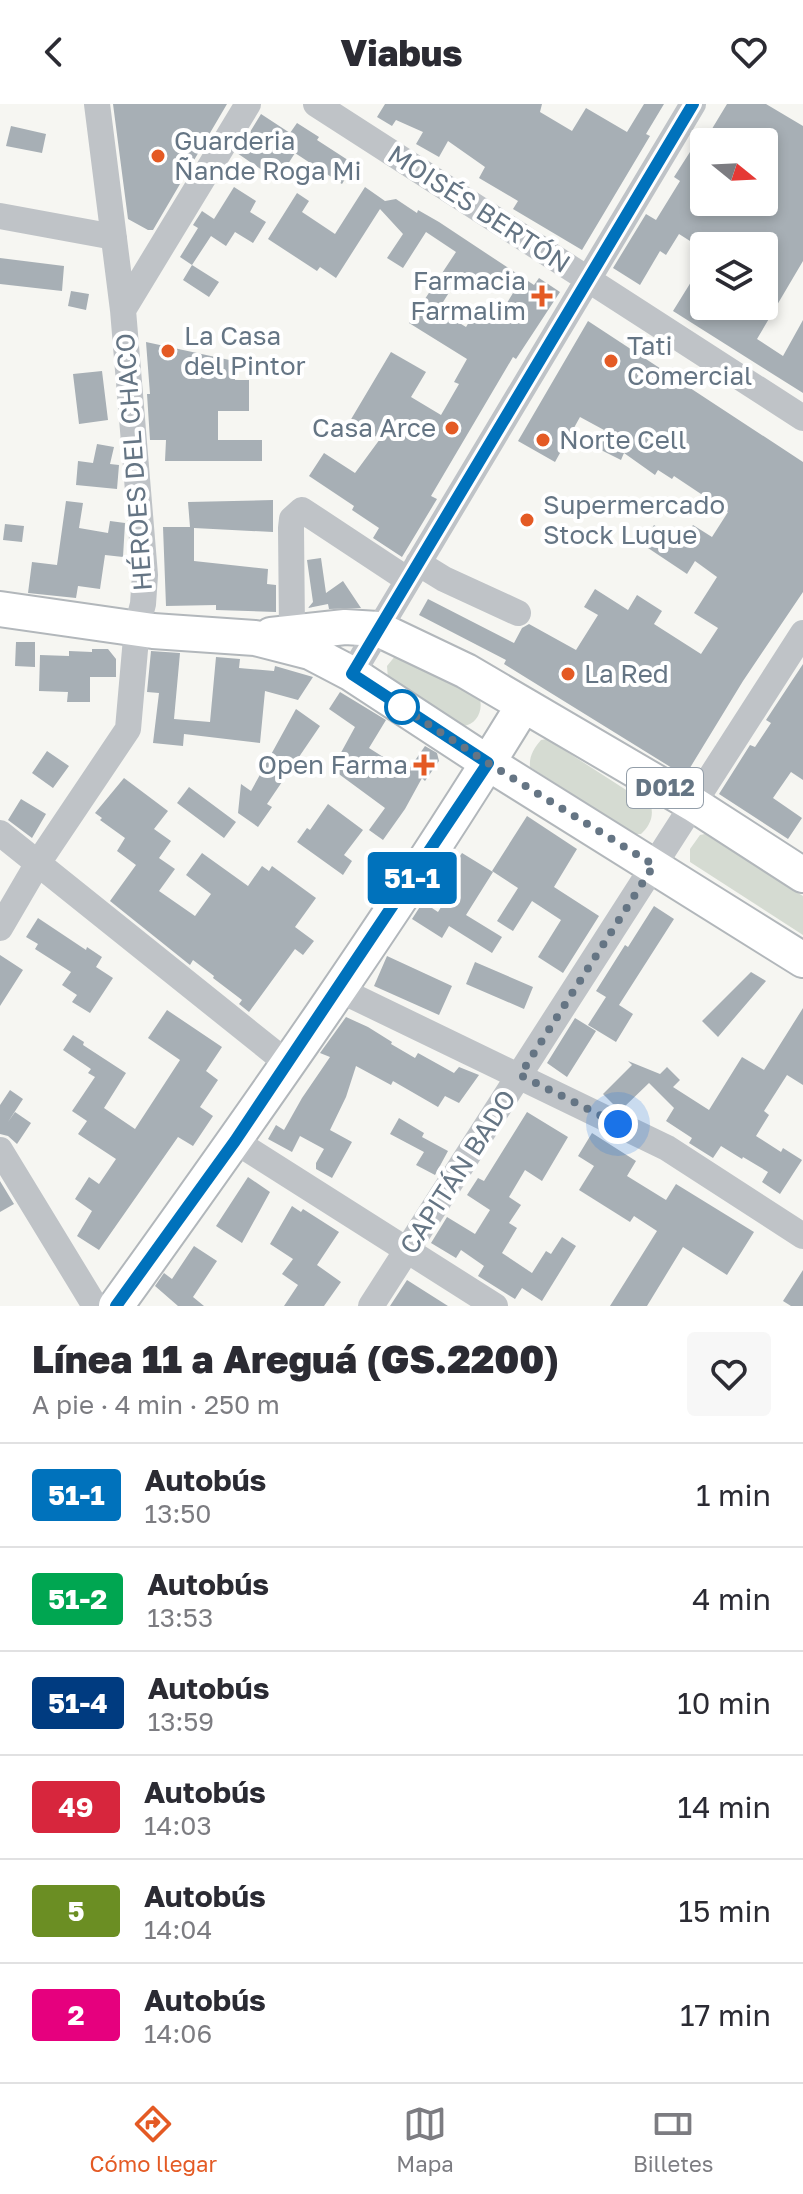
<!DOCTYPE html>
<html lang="es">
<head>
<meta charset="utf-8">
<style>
	:root { --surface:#fff; --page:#f7f7f7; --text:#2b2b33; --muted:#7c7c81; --line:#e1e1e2; --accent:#e45a24 }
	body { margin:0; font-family:"Golos Text",sans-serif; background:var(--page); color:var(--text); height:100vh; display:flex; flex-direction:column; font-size:30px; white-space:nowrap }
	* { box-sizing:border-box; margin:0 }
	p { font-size:26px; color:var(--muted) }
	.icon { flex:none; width:44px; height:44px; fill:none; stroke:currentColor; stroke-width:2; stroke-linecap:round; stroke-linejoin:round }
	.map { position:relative; height:1202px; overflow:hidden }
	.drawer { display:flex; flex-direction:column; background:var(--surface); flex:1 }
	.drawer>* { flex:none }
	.badge { padding:0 16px; border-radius:6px; font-size:28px; line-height:52px }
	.needle { width:52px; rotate:108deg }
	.tools { position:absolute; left:690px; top:24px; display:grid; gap:16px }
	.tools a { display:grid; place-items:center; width:88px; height:88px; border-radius:8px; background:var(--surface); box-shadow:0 4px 12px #0003; font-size:40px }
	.you { position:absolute; width:40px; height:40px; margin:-20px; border:6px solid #fff; border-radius:50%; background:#1a73e8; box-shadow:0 0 0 12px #1a73e833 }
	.map>.badge { position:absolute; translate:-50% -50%; box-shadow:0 0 0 4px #fff }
	.round { display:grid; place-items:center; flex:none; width:84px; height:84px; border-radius:8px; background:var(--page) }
	.summary { display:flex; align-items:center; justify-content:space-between; height:136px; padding:0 32px }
	h1 { font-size:38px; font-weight:800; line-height:60px }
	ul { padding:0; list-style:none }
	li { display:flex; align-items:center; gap:24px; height:104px; padding:0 32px; border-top:2px solid var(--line) }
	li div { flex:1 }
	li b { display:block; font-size:30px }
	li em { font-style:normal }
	li .badge { min-width:88px; font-weight:700; text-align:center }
	header { display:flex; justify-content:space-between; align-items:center; height:104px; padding:0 32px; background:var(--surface); font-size:36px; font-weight:800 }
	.tabs { display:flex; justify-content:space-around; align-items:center; height:112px; border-top:2px solid var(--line); background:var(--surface); font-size:22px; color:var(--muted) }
	.tabs a { display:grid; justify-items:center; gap:4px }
	.tabs .selected { color:var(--accent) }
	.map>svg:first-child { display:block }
</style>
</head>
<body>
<header><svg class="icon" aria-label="back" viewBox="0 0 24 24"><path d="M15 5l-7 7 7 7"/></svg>Viabus<svg class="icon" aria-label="heart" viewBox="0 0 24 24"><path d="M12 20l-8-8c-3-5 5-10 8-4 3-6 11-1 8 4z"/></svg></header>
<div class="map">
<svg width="803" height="1202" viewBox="0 0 803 1202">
	<rect width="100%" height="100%" fill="#f6f6f2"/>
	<path fill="#d5dbd2" d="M396,551H401L480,596C483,607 476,621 463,622L388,575L387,562Z
		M547,635L651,702C654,713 649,723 641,730H634L530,663C529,652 534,644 541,636Z
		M705,730L803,792V831L690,758V745L700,731Z"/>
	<path fill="#a7afb5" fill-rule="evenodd" d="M113,0H227L153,126H148L128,115Z
		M385,0H542L540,8L572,27L586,4L627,28L644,0H664L646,30L650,32L582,146L513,105L518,97L479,74L485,63L448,37L439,53L416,40L423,28L396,16L392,22L377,13Z
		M727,0H766L803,22V157L757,235L783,252L803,216V289L673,207L704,157V202H764V142H698L679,130L666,151L660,147L640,181L613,164L646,110L656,116L680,77L674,73L704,26V98H764V38H704Z
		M261,10L290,29L297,19L319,33L317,36L354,60L342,80L295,49L281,71L265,61L262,66L237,49Z
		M11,22L46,30L42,49L6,42Z
		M234,83L256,97L250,108L266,118L253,139L235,128L226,142L211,132L192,161L180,153L198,124L193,121L202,107L214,115Z
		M365,83L385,97L396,95L417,109L418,106L439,118L534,181L539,174L560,188L516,255L513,253L431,392L437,395L402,453L373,434L379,424L352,406L354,402L309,372L324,349L355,369L380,335L350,317L391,248L426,268L411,293L441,311L459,280L454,278L467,255L409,219L456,148L426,128L403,164L387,154L403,130L380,105L336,174L320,163L317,167L268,135L297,89L309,97L302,108L335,130ZM462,168L476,178L482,169L513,189L499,212L480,200L466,223L438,206Z
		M0,154L64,162L62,187L0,180Z
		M192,161L219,178L209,193L183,176Z
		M71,187L89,190L86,206L68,202Z
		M588,217L803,358V488L743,577L685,672L504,560L506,556L419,511L428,495L514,539L522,524L529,520L576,546L598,511L584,503L595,485L628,506L637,491L662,507L654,520L701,550L718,524L694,509L717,473L695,457L687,470L642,440L654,421L681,439L693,421L712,433L728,408L674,372L672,375L658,366L655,371L624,349L621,356L599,345L604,326L580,313L555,358L518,337Z
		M146,238L234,257L235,276H249V307H218V336H262V357H165L166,336H150L147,290H150Z
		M102,267L108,316L79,320L73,270Z
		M97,340L114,343L110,360L119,361L117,385L76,381L78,357L93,359Z
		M273,396V428L194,424V457L268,465L267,480L276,481V508L216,506V501L166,502L163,423H190L188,398Z
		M66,397L83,399L79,424L108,429L110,417L125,419L123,453L105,451L100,485L78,482L76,494L28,489L32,458L57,461Z
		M5,420L24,422L22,438L3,436Z
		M321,454L326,489L343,477L361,504L329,505L328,500L308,504L313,498L307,456Z
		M16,538H35V563L15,562Z
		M92,545H108L116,555V573H90V598H67L68,588L39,587L40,551L69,552V547L92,548Z
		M151,547L180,549L174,615L210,618L216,553L240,555L239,564L274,567L275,562L313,573L298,596L265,587L260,639L184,630L183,642L153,639L159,589L147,588Z
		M803,560V676L791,668L773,694L802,714L788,735L719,690L750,641L755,643L771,619L766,616Z
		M340,588L386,616L369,644L407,668L425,642L437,649L439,657L425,677L422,674L405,705L383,736L369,726L385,704L332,665L355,623L329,605Z
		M296,605L320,622L267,700L272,703L258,723L238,709L241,680L251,687Z
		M47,647L69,662L53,684L32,669Z
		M124,674L168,707L154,725L171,737L159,754L175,765L159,787L195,812L211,790L186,771L202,749L248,782L262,762L269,767L272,762L316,794L295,823L314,837L303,851L295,845L249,908L239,900L242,896L213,874L214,872L193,856L190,861L110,797L136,761L117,747L125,734L100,716L102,714L95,709Z
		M189,683L236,718L224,734L177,699Z
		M21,695L46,710L32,734L8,716Z
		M328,700L363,726L344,751L352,757L343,771L297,738L307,724L310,726Z
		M527,712L577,745L554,783L599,812L563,869L538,853L561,816L532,797L513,827L497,817L518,784L492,767Z
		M462,749L493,768L466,811L502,833L492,849L449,822L442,834L412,815L423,798L438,808L460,773L450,767Z
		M654,802L674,815L619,901L633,910L616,938L588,921L606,893L596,887L625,841L628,843Z
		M38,814L86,846L87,843L102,853L96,863L113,874L90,909L72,898L77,891L62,881L71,868L35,845L38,840L26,833Z
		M0,851L23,866L0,902Z
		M387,852L452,882L439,911L374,882Z
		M475,858L533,883L524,905L466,880Z
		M751,868L766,877L718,933L702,917Z
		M803,904V981L787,971L764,1007L769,1011L756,1032L781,1048L783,1044L802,1056L780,1090L762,1078L768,1068L743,1053L742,1055L721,1042L713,1054L689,1039L692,1034L666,1017L674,1004L649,979L622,1005L613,1000L603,990L632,961L628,957L660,970L667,963L680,976L673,983L709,1006L742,953L764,966Z
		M167,906L222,943L206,967L218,976L200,1003L213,1012L193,1042L178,1033L99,1146L77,1132L92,1107L75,1095L89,1073L99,1080L116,1055L78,1030L87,1017L72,1007L95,973L88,969L91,965L63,946L73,931L84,938L83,941L126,969L104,1004L135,1025L180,956L148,934Z
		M346,913L368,923L392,938L391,940L415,954L418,949L454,969L459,963L479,971L459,999L445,992L438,1003L393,977L391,981L356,962L346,993L330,1026L352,1038L332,1074L316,1065V1059L324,1045L300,1032L292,1048L268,1035L276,1021L284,1026L302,994L330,953L320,949Z
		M575,914L596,927L567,973L547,959Z
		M10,986L23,995L8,1018L15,1008L31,1019L17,1040L8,1032L0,1030V1001Z
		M527,1008L568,1033L542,1077L525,1066L509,1093L521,1101L509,1119L517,1124L502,1149L532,1169L546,1147L551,1150L562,1133L576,1142L542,1197L522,1184L515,1195L478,1172L484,1162L461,1146L456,1154L431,1139L447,1113L475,1130L490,1106L467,1091L478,1074L484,1077Z
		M399,1014L424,1029L422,1033L448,1047L435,1071L416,1061L424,1048L390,1030Z
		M592,1029L636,1057L627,1072L666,1096L676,1080L754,1128L727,1171L683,1143L647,1202H610L657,1127L634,1112L630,1118L579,1086L594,1062L578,1052Z
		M248,1073L270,1088L242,1139L216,1122Z
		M0,1077L14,1100L0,1108Z
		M292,1102L301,1108L303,1105L339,1128L317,1161L341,1178L324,1202H284L298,1181L282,1170L293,1155L270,1140Z
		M194,1142L217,1157L193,1193L204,1202H178L155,1182L164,1169L172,1175Z
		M803,1166V1202H791L783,1197Z
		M407,1176L448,1202H390Z"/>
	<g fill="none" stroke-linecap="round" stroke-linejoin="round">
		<g stroke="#b2b7bb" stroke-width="38">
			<path id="major" d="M0,505L153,527L255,534L310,548L352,570L488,659L803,856
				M271,531L345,523L378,525L466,567L693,700L803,771
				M116,1202C257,1006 397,808 523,602"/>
		</g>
		<path stroke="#bfc3c7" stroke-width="26" d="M316,0L803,314
			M0,112L114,133
			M123,206L248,0
			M418,459L444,475L518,509
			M292,527L291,424L292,415L302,406L408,476
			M352,570L693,0
			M0,729L287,959
			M0,824L38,759L128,625L137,523L143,500L145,471L123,206L97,0
			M338,885L667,1044L803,1132
			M235,1037L495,1202
			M0,1046L95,1202
			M371,1202L803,529"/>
		<use href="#major" stroke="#fff" stroke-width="34"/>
	</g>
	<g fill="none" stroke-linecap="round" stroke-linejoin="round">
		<g stroke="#fff" stroke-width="18">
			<path id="line" d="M116,1202L235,1037L488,659L352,570L693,0"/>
		</g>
		<use href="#line" stroke="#0072bc" stroke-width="12"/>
		<path stroke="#657584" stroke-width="8" stroke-dasharray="0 14.4" d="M402,603L397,600L488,659L654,761L520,971L618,1020"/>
	</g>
	<g fill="#e45a24" stroke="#fff" stroke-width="3">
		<circle cx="158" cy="52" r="8"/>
		<path d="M538 180h8v8h8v8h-8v8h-8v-8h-8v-8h8z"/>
		<circle cx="168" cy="247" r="8"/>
		<circle cx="611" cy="257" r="8"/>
		<circle cx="452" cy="324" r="8"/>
		<circle cx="543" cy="336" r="8"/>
		<circle cx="527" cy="416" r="8"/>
		<circle cx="568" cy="570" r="8"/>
		<path d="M420 649h8v8h8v8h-8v8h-8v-8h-8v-8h8z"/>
	</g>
	<circle fill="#fff" stroke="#0072bc" stroke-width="4" cx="402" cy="603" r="16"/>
	<g text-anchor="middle" stroke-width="8" stroke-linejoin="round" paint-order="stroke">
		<rect fill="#fff" stroke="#939ea9" stroke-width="2" x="627" y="664" width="76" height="40" rx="6"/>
		<g font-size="24" font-weight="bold" fill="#657584">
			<text x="665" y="692">D012</text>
		</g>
		<g font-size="26" fill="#657584" stroke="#fff" text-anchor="start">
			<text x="174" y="46">Guarderia<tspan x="174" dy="30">Ñande Roga Mi</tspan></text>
			<text x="526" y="186" text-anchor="end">Farmacia<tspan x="526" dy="30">Farmalim</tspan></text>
			<text x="184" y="241">La Casa<tspan x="184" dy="30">del Pintor</tspan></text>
			<text x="627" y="251">Tati<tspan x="627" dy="30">Comercial</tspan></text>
			<text x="436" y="333" text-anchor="end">Casa Arce</text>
			<text x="559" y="345">Norte Cell</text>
			<text x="543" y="410">Supermercado<tspan x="543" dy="30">Stock Luque</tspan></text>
			<text x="584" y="579">La Red</text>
			<text x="408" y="670" text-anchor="end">Open Farma</text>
		</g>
		<g font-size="26" fill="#657584" stroke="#fff">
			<text transform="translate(479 105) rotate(33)" y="9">MOISÉS BERTÓN</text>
			<text transform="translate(134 358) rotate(-94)" y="9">HÉROES DEL CHACO</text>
			<text transform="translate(458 1068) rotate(-57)" y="9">CAPITÁN BADO</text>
		</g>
	</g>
</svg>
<div class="tools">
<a><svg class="needle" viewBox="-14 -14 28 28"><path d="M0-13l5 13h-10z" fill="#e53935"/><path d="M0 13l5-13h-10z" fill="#7c7c81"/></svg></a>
<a><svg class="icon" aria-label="layers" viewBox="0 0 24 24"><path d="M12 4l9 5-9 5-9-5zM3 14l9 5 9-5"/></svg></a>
</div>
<div class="you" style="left:618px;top:1020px"></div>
<b class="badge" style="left:412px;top:774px;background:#0072bc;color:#fff">51-1</b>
</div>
<section class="drawer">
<div class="summary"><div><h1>Línea 11 a Areguá (GS.2200)</h1><p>A pie · 4 min · 250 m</p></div><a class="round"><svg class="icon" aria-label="heart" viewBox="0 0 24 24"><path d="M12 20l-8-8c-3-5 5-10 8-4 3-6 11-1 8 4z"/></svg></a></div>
<ul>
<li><span class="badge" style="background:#0072bc;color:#fff">51-1</span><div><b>Autobús</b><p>13:50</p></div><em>1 min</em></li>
<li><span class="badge" style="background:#00a651;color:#fff">51-2</span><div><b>Autobús</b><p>13:53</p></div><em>4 min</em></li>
<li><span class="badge" style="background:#003b80;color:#fff">51-4</span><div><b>Autobús</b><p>13:59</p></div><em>10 min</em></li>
<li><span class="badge" style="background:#d7263d;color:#fff">49</span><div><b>Autobús</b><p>14:03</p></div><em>14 min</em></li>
<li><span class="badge" style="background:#6b8e23;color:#fff">5</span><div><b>Autobús</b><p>14:04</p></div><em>15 min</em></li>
<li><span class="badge" style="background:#e6007e;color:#fff">2</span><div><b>Autobús</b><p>14:06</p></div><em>17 min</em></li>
</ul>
</section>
<nav class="tabs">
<a class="selected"><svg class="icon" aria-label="directions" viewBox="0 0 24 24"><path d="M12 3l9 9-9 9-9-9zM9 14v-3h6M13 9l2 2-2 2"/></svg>Cómo llegar</a>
<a><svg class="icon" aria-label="map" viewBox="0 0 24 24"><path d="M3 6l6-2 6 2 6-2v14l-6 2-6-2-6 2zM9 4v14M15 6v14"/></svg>Mapa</a>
<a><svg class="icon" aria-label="tickets" viewBox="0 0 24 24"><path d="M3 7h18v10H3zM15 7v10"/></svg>Billetes</a>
</nav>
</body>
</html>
